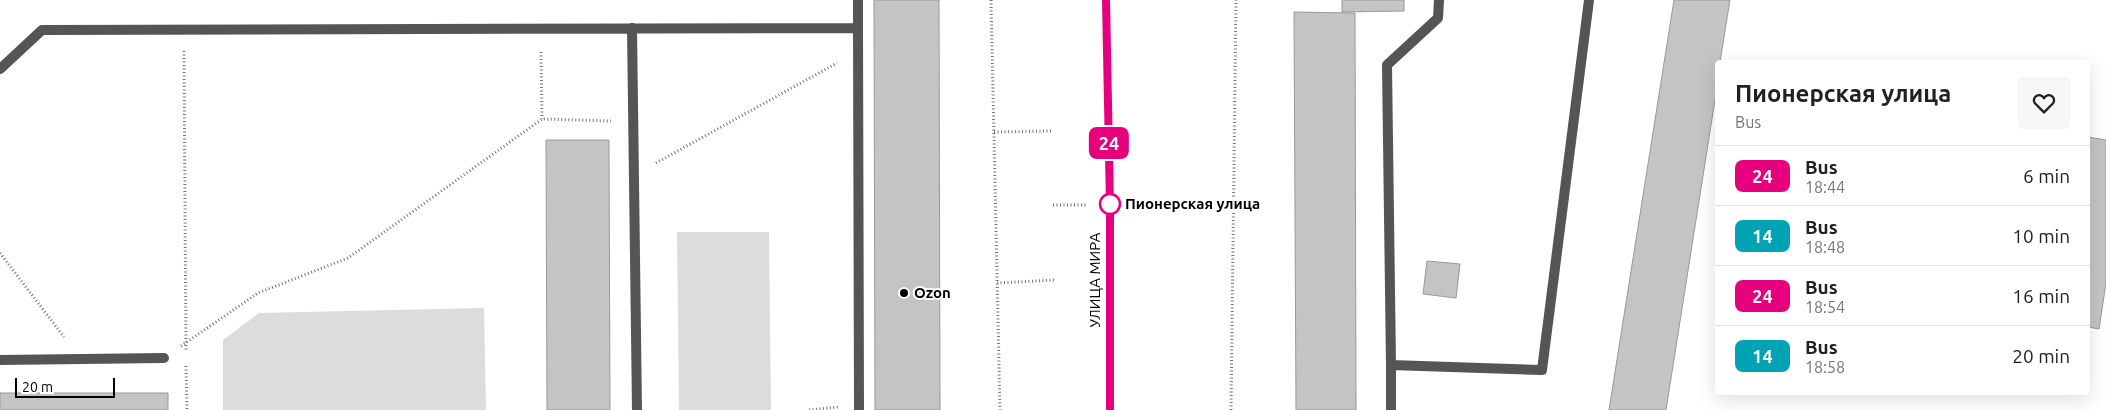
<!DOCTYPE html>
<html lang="en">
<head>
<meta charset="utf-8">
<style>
	:root { --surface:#fff; --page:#f6f6f6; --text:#202124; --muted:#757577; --line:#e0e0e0 }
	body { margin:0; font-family:Ubuntu,sans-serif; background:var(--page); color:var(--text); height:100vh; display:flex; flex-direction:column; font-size:19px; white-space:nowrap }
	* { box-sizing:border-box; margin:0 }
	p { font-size:16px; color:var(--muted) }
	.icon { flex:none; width:28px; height:28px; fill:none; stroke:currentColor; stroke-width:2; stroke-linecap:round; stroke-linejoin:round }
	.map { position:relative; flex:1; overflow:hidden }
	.details { position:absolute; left:1715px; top:60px; width:375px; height:335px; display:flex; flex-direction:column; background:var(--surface); border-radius:5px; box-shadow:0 5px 20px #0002 }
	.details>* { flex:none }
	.badge { padding:0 10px; border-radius:8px; font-size:18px; line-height:32px }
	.scale { position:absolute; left:15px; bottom:12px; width:100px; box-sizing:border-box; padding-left:5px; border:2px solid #000; border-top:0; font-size:14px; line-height:18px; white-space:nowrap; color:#000; -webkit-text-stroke:4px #fff; paint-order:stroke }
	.map>.badge { position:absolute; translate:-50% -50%; box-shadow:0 0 0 2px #fff }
	.round { display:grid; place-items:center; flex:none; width:52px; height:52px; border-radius:5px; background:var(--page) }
	.overview { display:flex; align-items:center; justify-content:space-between; height:85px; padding:0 20px }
	h1 { font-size:24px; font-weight:700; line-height:38px }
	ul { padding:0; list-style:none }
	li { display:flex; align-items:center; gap:15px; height:60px; padding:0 20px; border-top:1px solid var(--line) }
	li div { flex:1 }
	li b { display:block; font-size:19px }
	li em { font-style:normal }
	li .badge { min-width:55px; font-weight:700; text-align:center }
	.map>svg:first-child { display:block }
</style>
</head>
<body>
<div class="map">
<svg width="2106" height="410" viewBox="0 0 2106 410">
	<rect width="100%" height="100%" fill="#fff"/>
	<path fill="#dcdcdc" d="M677,232H769L771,410H679Z
		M484,308L486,410H223V340L259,313Z"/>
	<path fill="#c4c4c4" stroke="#999" d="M874,0H939L940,410H875Z
		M1342,0H1404V11L1342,12Z
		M1674,0H1730L1720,62H1718V81L1666,410H1609Z
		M1294,12L1355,13L1356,410H1296Z
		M2088,137L2106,140V283L2099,329L2088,327Z
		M546,140H609L610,410H547Z
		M1427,261L1460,264L1456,298L1423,294Z
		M0,393H168V410H0Z"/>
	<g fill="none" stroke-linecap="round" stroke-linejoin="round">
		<path stroke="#777" stroke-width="3" stroke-dasharray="1 2.5" stroke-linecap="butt" d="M991,0L1000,410
			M184,51L186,352
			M541,52L542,119
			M994,132L1051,131
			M656,163L837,63
			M1053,205H1087
			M0,253L64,337
			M997,283L1055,280
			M181,346L258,293L348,258L542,119L611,121
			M186,366L187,410
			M809,410L838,407
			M1231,410L1236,0"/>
		<path stroke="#555" stroke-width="10" d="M858,0V28
			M632,28L637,410
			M0,69L42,30L858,28L859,410
			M0,360L164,358
			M1391,365L1387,65L1438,18L1439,0
			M1391,410V365L1542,370L1589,0"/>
		<path stroke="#222" stroke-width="10" d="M1106,0L1110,205V410"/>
	</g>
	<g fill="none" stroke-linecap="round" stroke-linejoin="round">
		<g stroke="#fff" stroke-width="11">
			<path id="line" d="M1106,0L1110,206V410"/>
		</g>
		<use href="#line" stroke="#e6007e" stroke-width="8"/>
	</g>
	<circle fill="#fff" stroke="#e6007e" stroke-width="2.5" cx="1110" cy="204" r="10"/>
	<circle fill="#000" stroke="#fff" stroke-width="2" cx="904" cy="293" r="5"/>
	<g text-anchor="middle" stroke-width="4" stroke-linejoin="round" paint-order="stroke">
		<g font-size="15" font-weight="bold" fill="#000" stroke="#fff" text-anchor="start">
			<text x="1125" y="209">Пионерская улица</text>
		</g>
		<g font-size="15" fill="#000" stroke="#fff">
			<text transform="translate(1095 280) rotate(-90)" y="5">УЛИЦА МИРА</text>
		</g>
		<g font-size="15" font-weight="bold" fill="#000" stroke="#fff" text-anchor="start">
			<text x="914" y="298">Ozon</text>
		</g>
	</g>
</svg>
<div class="scale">20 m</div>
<b class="badge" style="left:1109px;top:143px;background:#e6007e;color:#fff">24</b>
<section class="details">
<div class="overview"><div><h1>Пионерская улица</h1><p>Bus</p></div><a class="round"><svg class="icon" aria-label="heart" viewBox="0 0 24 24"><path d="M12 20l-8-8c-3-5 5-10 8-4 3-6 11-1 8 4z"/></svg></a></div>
<ul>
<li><span class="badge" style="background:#e6007e;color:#fff">24</span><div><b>Bus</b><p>18:44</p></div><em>6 min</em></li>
<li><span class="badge" style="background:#00a3b4;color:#fff">14</span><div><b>Bus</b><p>18:48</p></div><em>10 min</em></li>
<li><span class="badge" style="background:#e6007e;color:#fff">24</span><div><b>Bus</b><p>18:54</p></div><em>16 min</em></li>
<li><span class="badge" style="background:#00a3b4;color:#fff">14</span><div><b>Bus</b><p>18:58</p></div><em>20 min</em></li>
</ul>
</section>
</div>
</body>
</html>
